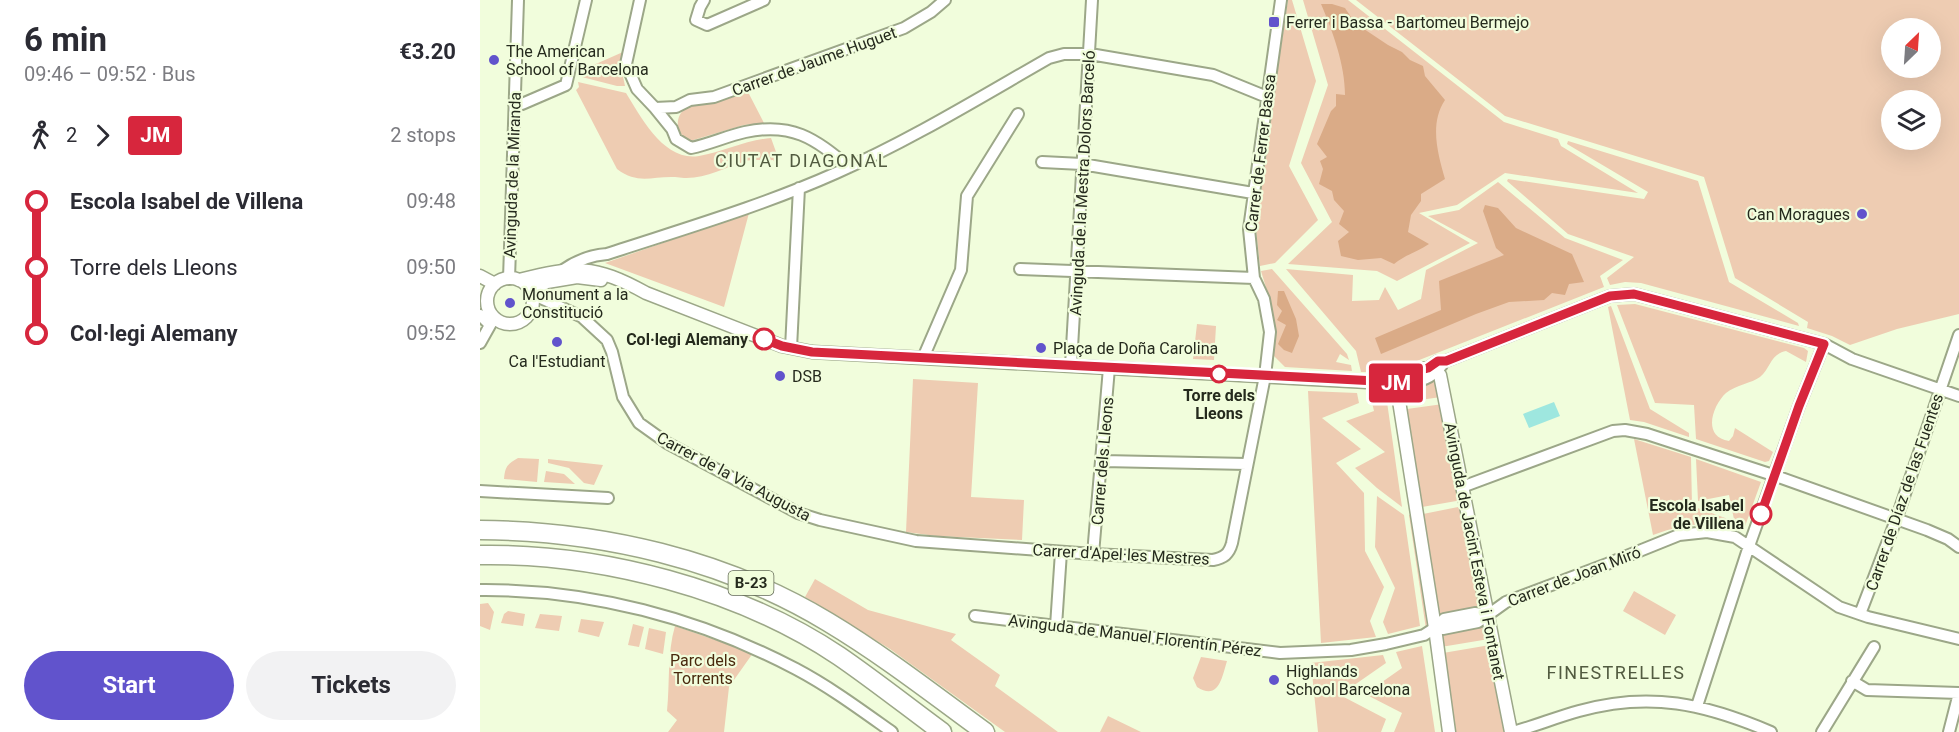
<!DOCTYPE html>
<html lang="en">
<head>
<meta charset="utf-8">
<style>
	:root { --surface:#fff; --page:#f2f2f3; --text:#2b2b33; --muted:#7c7c81; --accent:#6153cc }
	body { margin:0; font-family:Roboto,sans-serif; background:var(--page); color:var(--text); height:100vh; display:flex; flex-direction:column; font-size:22px; white-space:nowrap }
	* { box-sizing:border-box; margin:0 }
	p { font-size:20px; color:var(--muted) }
	.icon { flex:none; width:33px; height:33px; fill:none; stroke:currentColor; stroke-width:2; stroke-linecap:round; stroke-linejoin:round }
	.map { position:relative; flex:1; overflow:hidden }
	.drawer { display:flex; flex-direction:column; background:var(--surface); width:480px }
	.drawer>* { flex:none }
	.badge { padding:0 12px; border-radius:4px; font-size:21px; line-height:39px }
	.needle { width:39px; rotate:25deg }
	.controls { position:absolute; left:1401px; top:18px; display:grid; gap:12px }
	.controls a { display:grid; place-items:center; width:60px; height:60px; border-radius:50%; background:var(--surface); box-shadow:0 6px 24px #0002; font-size:30px }
	.map>.badge { position:absolute; translate:-50% -50%; box-shadow:0 0 0 3px #fff }
	.legs { display:flex; align-items:center; gap:9px; height:66px; padding:0 24px; font-size:20px }
	.legs p { margin-inline-start:auto }
	.headline { display:flex; align-items:center; justify-content:space-between; height:102px; padding:0 24px }
	h1 { font-size:33px; font-weight:700; line-height:45px }
	.button { display:flex; gap:12px; margin-top:auto; padding:12px 24px }
	.button a { flex:1; height:69px; border-radius:36px; background:var(--accent); color:#fff; font-size:24px; font-weight:700; line-height:69px; text-align:center }
	.button a+a { background:var(--page); color:var(--text) }
	ul { padding:0 24px; list-style:none }
	li { display:flex; align-items:center; gap:21px; height:66px; font-size:22px }
	li i { display:grid; place-items:center; width:9px; height:100%; margin:0 8px; background:currentColor }
	li i::after { content:''; width:15px; height:15px; margin:-8px; border:4px solid; border-radius:50%; background:var(--surface) }
	li p { margin-inline-start:auto }
	li:first-child i { background:linear-gradient(#0000 50%,currentColor 0) }
	li:last-child i { background:linear-gradient(currentColor 50%,#0000 0) }
	main { display:flex; flex:1; min-height:0 }
	.map>svg:first-child { display:block }
</style>
</head>
<body>
<main>
<section class="drawer">
<div class="headline"><div><h1>6 min</h1><p>09:46 – 09:52 · Bus</p></div><b>€3.20</b></div>
<div class="legs"><svg class="icon" aria-label="walk" viewBox="0 0 24 24"><circle cx="13" cy="4" r="2"/><path d="M13 8l-2 6 4 7M11 14l-3 7M7 12l3-4h3l4 4"/></svg>2<svg class="icon" aria-label="forward" viewBox="0 0 24 24"><path d="M9 5l7 7-7 7"/></svg><b class="badge" style="background:#d7263d;color:#fff">JM</b><p>2 stops</p></div>
<ul>
<li><i style="color:#d7263d"></i><b>Escola Isabel de Villena</b><p>09:48</p></li>
<li><i style="color:#d7263d"></i><span>Torre dels Lleons</span><p>09:50</p></li>
<li><i style="color:#d7263d"></i><b>Col·legi Alemany</b><p>09:52</p></li>
</ul>
<div class="button"><a>Start</a><a>Tickets</a></div>
</section>
<div class="map">
<svg width="1479" height="732" viewBox="0 0 1479 732">
	<rect width="100%" height="100%" fill="#f1fddc"/>
	<path fill="#eeccb2" fill-rule="evenodd" d="M808,0H812L836,81L809,166L838,220L795,263L780,266L776,230L778,200Z
		M823,0H868L1024,122L1078,139L1081,146L1158,193L1025,173L977,205L939,213L990,243L917,281L897,271L808,264L852,222L821,163L848,85Z
		M876,0H1479V314L1417,329L1370,345L1352,336L1327,328L1328,322L1255,278L1224,177L1025,116ZM1450,28V68H1412V28ZM1450,100V140H1412V100Z
		M143,52L141,67L145,86H137L98,76L100,71Z
		M98,82L146,93C161,117 184,162 219,156C243,152 266,140 291,138L300,163L296,164L293,160C284,161 274,159 266,161C246,167 225,179 204,178C201,178 198,177 195,177C172,176 158,185 137,169L96,90L99,87Z
		M268,92L284,123L264,125L210,141C195,133 194,118 206,107L238,102Z
		M1088,141L1218,181L1249,282L1318,323L1319,326L1161,283L1145,282L1130,285L1127,278L1154,257L1088,234L1027,181L1028,179L1164,199L1168,192L1087,144Z
		M1018,182L1085,238L1143,260L1120,276L1124,287L909,372H881L876,351L806,269L873,275L872,301L899,300L905,287L918,310L941,299L946,270L998,243L948,216L979,210Z
		M269,213L244,307L125,263Z
		M792,269L867,354L869,360L860,354L856,362L871,365L872,371L805,367L793,355C796,322 791,303 781,271Z
		M1155,304L1324,348L1328,351L1326,362L1306,351C1290,354 1291,368 1280,377C1272,383 1256,385 1246,393C1232,406 1222,437 1249,441L1253,436L1255,428L1293,452L1289,461L1285,462L1216,439L1214,405L1175,403L1137,305Z
		M1131,306L1170,409L1209,433V437L1164,422L1150,420L1128,307Z
		M717,324L736,326L734,360L713,359Z
		M433,379L498,383L491,497L544,500L542,540L456,536L426,532Z
		M953,381L956,382L961,397L926,402L925,390L927,386Z
		M828,391L877,393L879,403L842,418L881,449L856,463L884,493L885,551L904,587L890,621L896,637L841,643Z
		M890,394L906,395L922,507L897,488L875,468L905,452L866,421L894,411Z
		M963,404L982,500L942,507L927,409Z
		M1154,439L1211,457L1212,506L1248,519L1250,527C1222,521 1199,525 1173,535Z
		M38,458L59,459L57,482L24,479C25,467 27,464 38,458Z
		M68,459L123,465L114,485L104,483L89,468L68,463Z
		M1216,459L1281,482L1264,529L1261,531L1256,529L1249,495L1218,501Z
		M66,471L84,474L95,484L64,482Z
		M897,496L924,515L940,626L908,634L903,622L915,588L895,547Z
		M983,506L1000,605L997,609L961,615L957,612L943,514Z
		M934,514L950,624L946,629L929,515Z
		M335,579L388,610L476,634L471,640L520,675L515,686L578,732H525L410,649L325,597Z
		M1154,591L1196,615L1185,635L1143,611Z
		M8,603L14,612L10,630L0,626V604Z
		M28,611L45,614L43,626L21,623L24,614Z
		M60,614L82,616L79,631L55,628Z
		M101,619L124,622L119,637L98,632Z
		M153,624L164,627L159,647L148,645Z
		M1001,625L1006,629L1009,639L961,647V636L962,633Z
		M195,626L273,653L249,687L244,732H188L197,720L187,711C190,683 187,653 195,626Z
		M169,628L186,632L183,654L165,649Z
		M1010,645L1027,732H974L963,653Z
		M942,646L955,732H914L922,713L885,694L922,668L916,652Z
		M903,655L906,663L860,695L906,719L901,732H838L831,663Z
		M721,657L747,661C742,677 739,701 717,687L713,678Z
		M628,716L661,732H620Z"/>
	<path fill="#daab87" d="M841,4H852L865,8L875,23L908,45L922,52L930,60L943,66L945,76L965,100C949,124 958,154 965,179L941,194V201L931,215L928,232L949,244C937,252 925,255 914,264L901,258L878,260L861,256L858,241L869,232L859,224L864,211L854,200L852,191L839,184L843,169L840,161L847,157L837,144L851,111L856,106V94L865,95C865,65 853,32 841,4Z
		M1005,205L1018,208L1036,228L1092,254L1104,282L1089,284L1085,295L1072,293L1064,300L1029,302L996,314L901,354L895,338L961,310L959,281L1024,255L1016,248L1003,211Z
		M798,291H804L816,319L819,336L812,353L804,350L798,344L806,325L797,320L802,311L797,305Z"/>
	<path fill="#9ee7df" d="M1074,402L1080,416L1049,428L1043,414Z"/>
	<g fill="none" stroke-linecap="round" stroke-linejoin="round">
		<g stroke="#9ca788" stroke-width="14">
			<path id="minor" d="M160,0L146,64L157,89L175,108L192,129L196,139L211,148C230,144 247,136 265,132C312,122 334,138 369,167
				M224,0L220,7L216,20L227,25L284,0
				M34,104H42L86,85L106,0
				M175,108L196,107L210,100L234,97L424,28L451,12L465,0
				M562,162L602,164L773,193
				M540,269L774,278
				M83,270C96,261 111,255 127,254C203,229 282,206 356,173C429,141 499,98 569,58L584,54H610L733,75L787,97
				M29,279L38,0
				M52,294L102,317L127,340L132,352L143,397L159,423L187,443L318,513L340,520L436,541L613,554L733,560C744,558 749,554 752,543L785,376L790,332L784,299L774,278L769,229L801,0
				M0,315L9,324
				M0,343L14,318
				M311,348L319,188
				M443,358L481,270L487,196L538,114
				M591,365L612,0
				M948,368L958,361H966L1130,296L1154,294L1344,344L1372,359L1479,396
				M916,382C939,380 946,384 962,365
				M623,461L767,464
				M982,487L1133,431L1145,430L1167,434L1296,476L1447,530L1468,539L1479,547
				M0,491L128,498
				M613,554L629,368
				M0,590C110,589 219,618 316,669C350,687 381,710 412,732
				M1380,614L1416,520L1479,335
				M495,616L800,653L871,650L906,644L944,635L955,628L964,619L995,613L1008,615
				M576,626L581,552
				M955,628L963,629L998,622L1026,602L1127,564L1199,535L1227,532L1255,537L1359,607L1388,617L1479,639
				M1372,681L1387,690L1479,693
				M1217,706L1269,546L1319,406L1344,344
				M1033,732C1055,726 1077,717 1099,711C1170,691 1225,704 1291,732
				M1342,732L1394,647
				M1469,732L1479,693"/>
		</g>
		<g stroke="#9ca788" stroke-width="15">
			<path id="tertiary" d="M0,276L15,284
				M7 301a23 23 0 1 1 46 0a23 23 0 1 1-46 0Z
				M39,280C94,266 114,264 166,293L302,346L332,352L906,383L916,382C917,382 923,375 923,375C933,369 954,364 960,375L1031,732
				M50,291L67,282L97,277L121,280
				M916,382L955,628L969,732"/>
		</g>
		<g stroke="#9ca788" stroke-width="21">
			<path id="motorway" d="M0,530C121,531 244,559 348,622C403,655 453,694 505,732
				M0,555C121,553 259,589 359,656C394,680 428,707 462,732"/>
		</g>
		<use href="#minor" stroke="#fff" stroke-width="10"/>
		<use href="#tertiary" stroke="#fff" stroke-width="12"/>
		<use href="#motorway" stroke="#fff" stroke-width="18"/>
	</g>
	<g fill="none" stroke-linecap="round" stroke-linejoin="round">
		<g stroke="#fff" stroke-width="14">
			<path id="line-1" d="M284,339L302,346L332,352L916,382L923,375L948,368L958,361H966L1130,296L1154,294L1344,344L1319,406L1281,514"/>
		</g>
		<use href="#line-1" stroke="#d7263d" stroke-width="9"/>
	</g>
	<g fill="#6153cc" stroke="#f1fddc" stroke-width="2">
		<rect x="788" y="16" width="12" height="12" rx="3"/>
		<circle cx="14" cy="60" r="6"/>
		<circle cx="1382" cy="214" r="6"/>
		<circle cx="30" cy="303" r="6"/>
		<circle cx="77" cy="342" r="6"/>
		<circle cx="561" cy="348" r="6"/>
		<circle cx="300" cy="376" r="6"/>
		<circle cx="794" cy="680" r="6"/>
	</g>
	<g fill="#fff" stroke="#d7263d" stroke-width="3">
		<circle cx="284" cy="339" r="10"/>
		<circle cx="739" cy="374" r="8"/>
		<circle cx="1281" cy="514" r="10"/>
	</g>
	<g text-anchor="middle" stroke-width="4.5" stroke-linejoin="round" paint-order="stroke">
		<rect fill="#f1fddc" stroke="#626956" stroke-width="1.5" x="248.5" y="571" width="45" height="24" rx="4.5"/>
		<g font-size="15" font-weight="bold" fill="#252a1d">
			<text x="271" y="588">B-23</text>
		</g>
		<g font-size="16" fill="#252a1d" stroke="#f1fddc" text-anchor="start">
			<text x="806" y="28">Ferrer i Bassa - Bartomeu Bermejo</text>
			<text x="26" y="57">The American<tspan x="26" dy="18">School of Barcelona</tspan></text>
			<text x="1370" y="220" text-anchor="end">Can Moragues</text>
			<text x="42" y="300">Monument a la<tspan x="42" dy="18">Constitució</tspan></text>
			<text x="573" y="354">Plaça de Doña Carolina</text>
			<text x="77" y="367" text-anchor="middle">Ca l'Estudiant</text>
			<text x="312" y="382">DSB</text>
			<text x="806" y="677">Highlands<tspan x="806" dy="18">School Barcelona</tspan></text>
		</g>
		<g font-size="16" fill="#252a1d" stroke="#f1fddc">
			<text transform="translate(334 61) rotate(-20)" y="6">Carrer de Jaume Huguet</text>
			<text transform="translate(780 153) rotate(-83)" y="6">Carrer de Ferrer Bassa</text>
			<text transform="translate(32 175) rotate(-88)" y="6">Avinguda de la Miranda</text>
			<text transform="translate(602 183) rotate(-87)" y="6">Avinguda de la Mestra Dolors Barceló</text>
			<text transform="translate(622 461) rotate(-85)" y="6">Carrer dels Lleons</text>
			<text transform="translate(254 476) rotate(28)" y="6">Carrer de la Via Augusta</text>
			<text transform="translate(1424 492) rotate(-71)" y="6">Carrer de Díaz de las Fuentes</text>
			<text transform="translate(995 551) rotate(79)" y="6">Avinguda de Jacint Esteva i Fontanet</text>
			<text transform="translate(641 554) rotate(3)" y="6">Carrer d'Apel·les Mestres</text>
			<text transform="translate(1094 576) rotate(-21)" y="6">Carrer de Joan Miró</text>
			<text transform="translate(655 635) rotate(7)" y="6">Avinguda de Manuel Florentín Pérez</text>
		</g>
		<g font-size="16" font-weight="bold" fill="#252a1d" stroke="#f1fddc" text-anchor="end">
			<text x="268" y="345">Col·legi Alemany</text>
			<text x="739" y="401" text-anchor="middle">Torre dels<tspan x="739" dy="18">Lleons</tspan></text>
			<text x="1264" y="511">Escola Isabel<tspan x="1264" dy="18">de Villena</tspan></text>
		</g>
		<g font-size="16" fill="#49290d" stroke="#f1fddc">
			<text x="223" y="666">Parc dels<tspan x="223" dy="18">Torrents</tspan></text>
		</g>
		<g font-size="18" letter-spacing="1.5" fill="#525b40" stroke="#f1fddc">
			<text x="322" y="167">CIUTAT DIAGONAL</text>
			<text x="1136" y="679">FINESTRELLES</text>
		</g>
	</g>
</svg>
<div class="controls">
<a><svg class="needle" viewBox="-14 -14 28 28"><path d="M0-13l5 13h-10z" fill="#e53935"/><path d="M0 13l5-13h-10z" fill="#7c7c81"/></svg></a>
<a><svg class="icon" aria-label="layers" viewBox="0 0 24 24"><path d="M12 4l9 5-9 5-9-5zM3 14l9 5 9-5"/></svg></a>
</div>
<b class="badge" style="left:916px;top:383px;background:#d7263d;color:#fff">JM</b>
</div>
</main>
</body>
</html>
